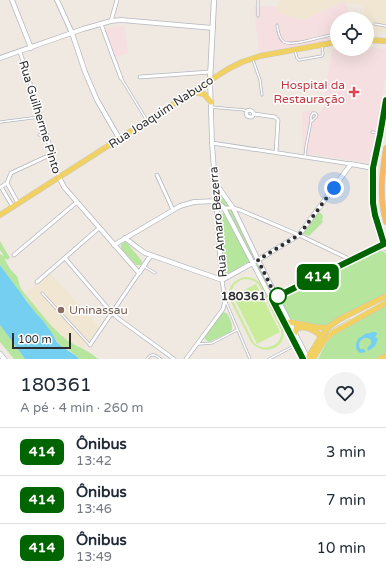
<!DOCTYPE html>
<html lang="pt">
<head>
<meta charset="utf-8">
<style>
	:root { --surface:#fff; --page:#f2f2f3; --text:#1f2937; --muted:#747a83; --line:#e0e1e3 }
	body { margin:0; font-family:"Varela Round",sans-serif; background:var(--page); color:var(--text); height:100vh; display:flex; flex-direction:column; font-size:15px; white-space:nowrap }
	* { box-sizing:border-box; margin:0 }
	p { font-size:13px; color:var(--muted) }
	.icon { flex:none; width:22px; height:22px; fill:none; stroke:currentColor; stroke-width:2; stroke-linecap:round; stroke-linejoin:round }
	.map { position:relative; height:359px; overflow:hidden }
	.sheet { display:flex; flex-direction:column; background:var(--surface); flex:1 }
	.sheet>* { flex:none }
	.badge { padding:0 8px; border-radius:6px; font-size:14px; line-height:26px }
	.buttons { position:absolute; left:330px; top:12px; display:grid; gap:8px }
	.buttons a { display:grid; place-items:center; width:44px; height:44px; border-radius:50%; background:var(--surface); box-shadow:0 4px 16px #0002; font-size:20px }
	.scale { position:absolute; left:12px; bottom:10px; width:59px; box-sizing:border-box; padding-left:4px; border:2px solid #2e2e2e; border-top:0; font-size:11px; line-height:14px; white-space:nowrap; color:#2e2e2e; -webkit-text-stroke:3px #fff; paint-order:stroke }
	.you { position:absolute; width:20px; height:20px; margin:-10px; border:3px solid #fff; border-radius:50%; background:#1a73e8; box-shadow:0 0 0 6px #1a73e833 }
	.map>.badge { position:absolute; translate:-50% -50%; box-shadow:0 0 0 2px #fff }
	.round { display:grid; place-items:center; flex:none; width:42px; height:42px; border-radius:21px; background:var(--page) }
	.overview { display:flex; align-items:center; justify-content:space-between; height:68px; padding:0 20px }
	h1 { font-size:19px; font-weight:600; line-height:30px }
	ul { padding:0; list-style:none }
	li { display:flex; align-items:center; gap:12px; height:48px; padding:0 20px; border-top:1px solid var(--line) }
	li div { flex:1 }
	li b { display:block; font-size:15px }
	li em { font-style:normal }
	li .badge { min-width:44px; font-weight:700; text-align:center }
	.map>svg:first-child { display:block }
</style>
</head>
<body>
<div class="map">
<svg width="386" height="359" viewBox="0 0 386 359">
	<rect width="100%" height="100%" fill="#efe9e1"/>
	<path fill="#f0e6d1" d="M280,0H386V32L367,33V19H364V14H363L365,5L339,2L337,5L303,20L281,14L276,11Z
		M51,274L99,327L83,348L68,341L57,332L25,293Z"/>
	<path fill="#f5dfe0" d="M339,2L347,3L348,19H337V39L259,53L254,6H278L277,11L280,12L281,14L303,20L337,5Z
		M125,26L128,53L115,57L111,50L104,28Z
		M367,46L386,50V75L370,163L303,153L302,112L313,110L319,114L323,108L332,50L337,49H367Z"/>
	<path fill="#b6e59e" d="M214,182L224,194L308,357L303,359L225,207L216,201Z
		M318,211L319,213H321L323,216L322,221L323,222L309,236L301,233Z
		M222,213L225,214L250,261L226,275L225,274L221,216Z
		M0,241L10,258L7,260L4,258L10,269L17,276L21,289L25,294C38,309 51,328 67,340C77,347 89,350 98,359H79L69,350L62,347L57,341L47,326L31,308L27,300L20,293L0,265V254L4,256L0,250Z
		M125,242L127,243L142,261V264L141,265H136L121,248V244Z
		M381,250L384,252L386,254V294L357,308L325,327H321L291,319L288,317L280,301L281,300Z
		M386,306V354L376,359H318L326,343L336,333Z
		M223,312L226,313L228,315C230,320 234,325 231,332L209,342L205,339L204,336L221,313Z
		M0,325L25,359H14L0,342Z"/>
	<path fill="#c9ec9a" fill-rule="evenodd" d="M245,277C252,277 256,279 261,284L283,329C288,347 264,358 251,342L230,300C226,288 233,280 245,277ZM244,279C250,279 254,280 259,285L281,330C284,345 265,353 254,343L232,299C230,289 234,282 244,279Z
		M256,284L280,332L257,344L233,296Z"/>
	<path fill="#75cff0" d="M0,265C10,279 21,293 31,307C36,314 42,319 47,326C51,331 54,337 57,342C63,349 73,352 79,359H25L0,325Z
		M373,332H376L377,334L375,337L378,339L375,346L368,351L367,348L371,344V340L368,338H364L360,341L359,344L360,349H364L366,352L360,353C355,349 355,345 358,339L365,334Z"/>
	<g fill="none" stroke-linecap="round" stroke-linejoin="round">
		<g stroke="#b4b7c1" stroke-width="3">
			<path id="service" d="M258,0V16
				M375,24L386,26
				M277,25C278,31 279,39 284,42C293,47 325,35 337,34
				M295,51L297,58L299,60L322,56L323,54L322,46
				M253,60L260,80L262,95
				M121,78L146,119
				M211,107L244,110L247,111
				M312,121L316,117L317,115
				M0,122L40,117
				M372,132L378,133
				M39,135L46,133
				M305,157L306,147L311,121V116L313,113H315L317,115
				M145,267L155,273
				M42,293L90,345
				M226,302L250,359
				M330,332L349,321
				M199,344L212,343L237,330
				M147,359C152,352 155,355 161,359
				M269,359L294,346"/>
		</g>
		<g stroke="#b4b7c1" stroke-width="4.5">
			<path id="minor" d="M111,21L117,0
				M101,24L112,54L121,78
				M20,52L46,133L59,177
				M140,77L210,72
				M254,114L253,112L250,110L247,111L246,113L247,116L250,117H252L254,114L275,117L278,120L276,153
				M212,143L351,164
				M157,175L173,210
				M7,183L18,203
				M13,207L1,187L7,183L11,173L52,154
				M224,208H233L240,210L299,235L351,260
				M14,255L77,202
				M65,258L112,313L119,319L174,359
				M37,282L99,228
				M90,345L139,273
				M186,359L223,309L225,301L222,280"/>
		</g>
		<g stroke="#b4b7c1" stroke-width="5.5">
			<path id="tertiary" d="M12,0L31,48
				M57,0L72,33L85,72L97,100L119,138
				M0,58L83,29L111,21L121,20L213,28
				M210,80L212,143L222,280
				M59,177L64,187L139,273L151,255
				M214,181L233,208L258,260L308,359
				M216,201L224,208L303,359
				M125,238L138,248L145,253L222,280
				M114,245L180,206L194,202L216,201
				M222,280L258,260L299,235L351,164L373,168
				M276,297L384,244"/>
		</g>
		<g stroke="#b4b7c1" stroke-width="6">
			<path id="secondary" d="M210,80L214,0
				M386,99C384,112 382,124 380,136C378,147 374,158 373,169C371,195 374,224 386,248
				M0,354L4,359"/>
		</g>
		<g stroke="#c9c9c9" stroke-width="6">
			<path id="primary" d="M367,40L386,41
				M192,92L204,94L211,102
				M0,215L228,69L242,62L260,56L337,42
				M289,322L316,327L328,328
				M295,333L296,329C304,325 316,330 321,337
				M307,359L322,335L330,326L340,319L386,296
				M313,359L323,342L332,333L386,303
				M380,359L386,356"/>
		</g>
		<g stroke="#c9c9c9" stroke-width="6">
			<path id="trunk" d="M383,117L386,114
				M386,148C382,172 379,198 386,222"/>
		</g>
		<use href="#service" stroke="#fff" stroke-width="1.5"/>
		<use href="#minor" stroke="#fff" stroke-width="3"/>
		<use href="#tertiary" stroke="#fff" stroke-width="4"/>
		<use href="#secondary" stroke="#fff" stroke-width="4.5"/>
		<use href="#primary" stroke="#f2d163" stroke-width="5"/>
		<use href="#trunk" stroke="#f8ba60" stroke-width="5"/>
	</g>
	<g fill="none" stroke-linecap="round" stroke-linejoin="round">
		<g stroke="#fff" stroke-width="9">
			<path id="line" d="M303,359L272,299L384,244L375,215L373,203V168L380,135L386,100"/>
		</g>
		<use href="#line" stroke="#006400" stroke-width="6"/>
		<path stroke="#2e2e2e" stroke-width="4" stroke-dasharray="0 7.2" d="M278,296L276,297L258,260L299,235L334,188"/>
	</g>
	<path fill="#e0444e" stroke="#fff" stroke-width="1.5" d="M352 86h4v4h4v4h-4v4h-4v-4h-4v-4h4z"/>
	<circle fill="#fff" stroke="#006400" stroke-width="2" cx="278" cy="296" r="8"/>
	<circle fill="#8d6e63" stroke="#fff" stroke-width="1.5" cx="61" cy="310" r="4"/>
	<g text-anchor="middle" stroke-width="3" stroke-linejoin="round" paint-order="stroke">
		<g font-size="12" fill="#be3a42" stroke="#fff" text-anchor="end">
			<text x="345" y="89">Hospital da<tspan x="345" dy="14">Restauração</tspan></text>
		</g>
		<g font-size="12" fill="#2e2e2e" stroke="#fff">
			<text transform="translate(161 112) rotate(-33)" y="4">Rua Joaquim Nabuco</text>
			<text transform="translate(40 117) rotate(73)" y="4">Rua Guilherme Pinto</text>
			<text transform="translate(218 222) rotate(-95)" y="4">Rua Amaro Bezerra</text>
		</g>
		<g font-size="12" font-weight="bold" fill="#2e2e2e" stroke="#fff" text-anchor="end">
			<text x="266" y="300">180361</text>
		</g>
		<g font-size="12" fill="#785e54" stroke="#fff" text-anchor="start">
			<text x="69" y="314">Uninassau</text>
		</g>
	</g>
</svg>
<div class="buttons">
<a><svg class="icon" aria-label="locate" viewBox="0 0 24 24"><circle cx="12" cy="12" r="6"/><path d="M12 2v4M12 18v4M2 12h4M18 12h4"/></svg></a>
</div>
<div class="scale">100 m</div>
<div class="you" style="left:334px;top:188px"></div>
<b class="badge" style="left:318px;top:277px;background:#006400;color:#fff">414</b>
</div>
<section class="sheet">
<div class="overview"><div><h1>180361</h1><p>A pé · 4 min · 260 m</p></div><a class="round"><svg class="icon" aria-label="heart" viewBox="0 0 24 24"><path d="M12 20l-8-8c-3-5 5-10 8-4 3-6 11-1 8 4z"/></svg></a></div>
<ul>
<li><span class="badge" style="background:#006400;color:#fff">414</span><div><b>Ônibus</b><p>13:42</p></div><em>3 min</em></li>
<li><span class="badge" style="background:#006400;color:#fff">414</span><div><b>Ônibus</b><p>13:46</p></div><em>7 min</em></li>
<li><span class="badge" style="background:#006400;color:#fff">414</span><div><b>Ônibus</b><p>13:49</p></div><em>10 min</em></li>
</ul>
</section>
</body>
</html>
